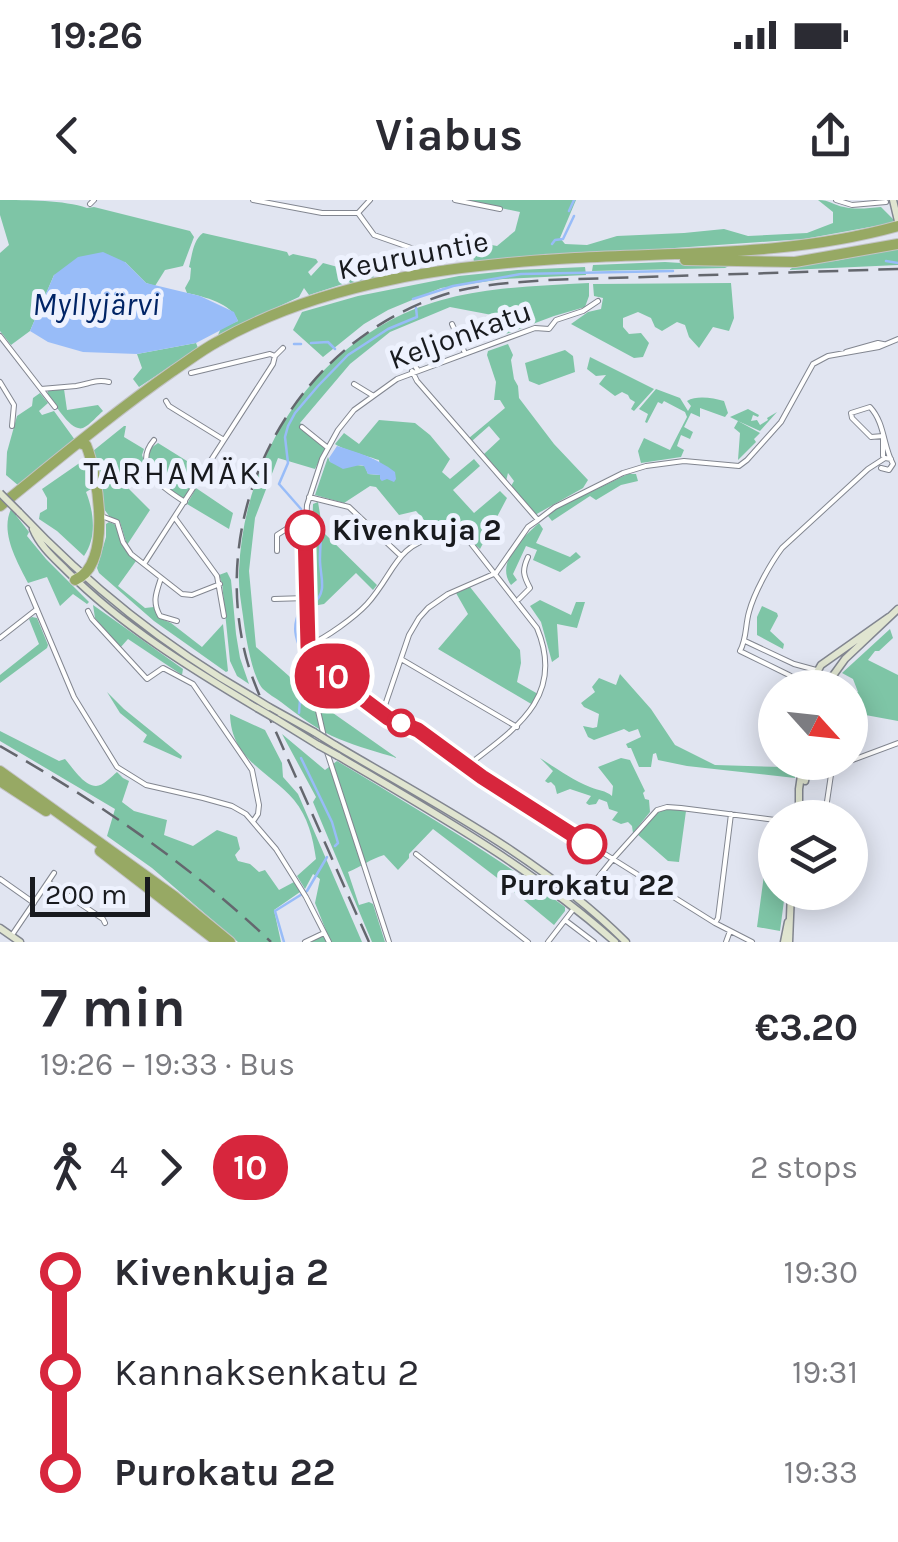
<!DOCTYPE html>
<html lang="en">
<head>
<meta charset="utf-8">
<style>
	:root { --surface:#fff; --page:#f7f7f7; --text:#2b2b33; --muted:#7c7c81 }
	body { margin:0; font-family:Karla,sans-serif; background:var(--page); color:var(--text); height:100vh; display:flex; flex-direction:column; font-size:38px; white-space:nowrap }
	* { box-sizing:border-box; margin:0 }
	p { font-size:32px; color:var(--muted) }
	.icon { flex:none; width:55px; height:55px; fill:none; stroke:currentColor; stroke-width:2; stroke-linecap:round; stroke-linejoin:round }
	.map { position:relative; height:742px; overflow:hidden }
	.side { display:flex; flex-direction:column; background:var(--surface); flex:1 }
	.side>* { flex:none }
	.badge { padding:0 20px; border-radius:32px; font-size:35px; line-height:65px }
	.needle { width:65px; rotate:117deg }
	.fabs { position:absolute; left:758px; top:470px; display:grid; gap:20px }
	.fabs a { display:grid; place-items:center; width:110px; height:110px; border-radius:50%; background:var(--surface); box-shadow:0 5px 25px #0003; font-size:50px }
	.scale { position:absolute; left:30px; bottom:25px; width:120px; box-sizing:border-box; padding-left:10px; border:5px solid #181a1e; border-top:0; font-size:28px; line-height:35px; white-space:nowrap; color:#181a1e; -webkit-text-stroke:8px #eef2fe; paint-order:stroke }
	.map>.badge { position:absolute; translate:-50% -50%; box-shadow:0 0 0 5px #fff }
	.legs { display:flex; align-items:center; gap:15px; height:110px; padding:0 40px; font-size:32px }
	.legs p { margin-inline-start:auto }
	.head { display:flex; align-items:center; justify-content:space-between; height:170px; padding:0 40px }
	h1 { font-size:55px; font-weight:700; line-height:75px }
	ul { padding:0 40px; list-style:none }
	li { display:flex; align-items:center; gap:35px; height:100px; font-size:38px }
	li i { display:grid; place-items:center; width:15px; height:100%; margin:0 12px; background:currentColor }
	li i::after { content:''; width:25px; height:25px; margin:-12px; border:8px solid; border-radius:50%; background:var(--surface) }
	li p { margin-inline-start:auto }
	li:first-child i { background:linear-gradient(#0000 50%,currentColor 0) }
	li:last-child i { background:linear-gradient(currentColor 50%,#0000 0) }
	.status { display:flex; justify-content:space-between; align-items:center; height:70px; padding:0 50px; background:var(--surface); direction:ltr }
	.status svg { height:28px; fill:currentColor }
	header { display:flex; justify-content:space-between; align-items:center; height:130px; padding:0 40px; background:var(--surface); font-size:45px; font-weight:700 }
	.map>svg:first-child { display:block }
</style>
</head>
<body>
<div class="status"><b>19:26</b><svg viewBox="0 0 49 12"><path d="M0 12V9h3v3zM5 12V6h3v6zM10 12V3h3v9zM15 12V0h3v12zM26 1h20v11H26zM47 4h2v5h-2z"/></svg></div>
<header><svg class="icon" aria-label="back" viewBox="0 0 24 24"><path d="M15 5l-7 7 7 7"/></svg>Viabus<svg class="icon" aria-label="share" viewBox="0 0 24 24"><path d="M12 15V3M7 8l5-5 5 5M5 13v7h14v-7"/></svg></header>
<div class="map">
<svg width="898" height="742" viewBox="0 0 898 742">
	<rect width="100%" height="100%" fill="#e1e5f1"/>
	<path fill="#7ec5a6" d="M0,0C27,0 64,0 87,8L94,7L190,31L194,37L183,66L165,70L155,86L146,83L125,62L54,75L30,131L11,145L0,131V53L9,45L0,15Z
		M463,0H576L560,38L565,44L587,45L617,36L684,33L724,29L748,36L807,33L833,23V12L818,0C830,0 833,5 844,7C856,10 869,8 881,7L894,20L892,23L804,39L474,62L471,41L497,46L515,31L520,12Z
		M203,33L287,52L289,56L293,54L316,59L318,62L308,72L311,76L323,63L382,79L353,85L349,82L309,95L304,88L299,97L218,135L221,128L238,121C231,103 205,97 187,93L185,88L190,79L191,68L189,67C192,56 193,40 203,33Z
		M898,48V65L789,70L798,64L835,61Z
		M665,62L729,66L725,68L592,71L593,65Z
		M585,67L586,75L503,79L441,88L388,110L364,124L323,157L293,130L302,112L358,96L459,76L517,70Z
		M589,83V96L585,107L554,116L495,138L492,115L450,107L390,132L350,164L300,223L327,245L315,269L278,258L255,318L249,371L256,447L323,506L397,558C378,552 358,547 339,539C319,531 299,516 281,502C276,498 268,494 263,489C252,477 245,433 243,416C241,401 238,386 239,371C243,269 298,170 389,121C452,87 520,87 589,83Z
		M731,83L734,118L729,131L713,127L699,148L689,137L685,125L677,122L662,131L655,127L651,118L638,112L623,118V127L629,134L641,133L649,143L643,157L634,158L571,124L588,112L601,109L603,98L594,96L593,84Z
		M196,143L198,148L139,187L133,179L142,168L137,154Z
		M508,144L513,155L511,160L514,179L518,186L519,198L554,244L588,280L583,288L535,315L511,286L514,281L508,273L506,281L484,254L500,239L489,226L472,241L469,238L505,208L500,200H494L496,182L487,155L488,151Z
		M565,150L573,156L575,172L539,185L529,181L525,163Z
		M590,157L654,189L634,211L631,209L635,202L630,199L628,195L622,192L615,196L599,184L606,175L596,176L587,169Z
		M64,189L67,210L98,205L103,211C98,215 90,225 83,228C70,232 55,203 47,194L48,191Z
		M656,189L680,198L688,211L691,206L687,201C697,195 713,198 724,201L728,213L725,217L700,208V217L691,213L684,227L693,232L690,239L681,235L677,246L684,250L681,257L641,263L638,251L644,238L670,250L687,217L685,212L664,201L662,204L658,202L647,223L645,222L648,214L639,209Z
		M40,193L48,203L39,211L42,215L54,211L75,240L19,286L6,275L7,252L17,216L32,206L33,198Z
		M748,209L759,215L758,217L753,215L751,221L757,220L760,225L768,220L767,218L777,212L760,231L738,221L760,233L754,239L756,242L738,260L740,233L734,228L738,221L730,217Z
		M379,220L415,223L430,235L450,259L442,272L450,279L474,259L480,266L453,290L474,313L500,291L507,298L480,349L460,331L436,333L416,311L399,315L376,287L370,286L344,303L315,295L328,257L330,262L365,266L368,274L380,275L382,281L379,260C370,257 341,249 335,244L344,233L359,244Z
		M124,226H126L124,237L144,249L142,255L147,269L129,275V289L150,310L127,345L120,322L109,316L104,309L101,281L93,251Z
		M158,243L203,271L184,298C169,291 144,273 147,254C148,250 155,245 158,243Z
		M81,262C90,266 90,280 91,289L86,292C94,312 97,338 84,356L57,331L39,319L40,313L47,309V298L42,289Z
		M628,274H636L638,281L621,285L596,300L590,296L552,321L548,316L557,308Z
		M196,288L233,313L229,329L187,304Z
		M318,302L323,332L377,385L373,390L356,373L324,404L313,406L312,391L315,389L314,365L311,361L313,304Z
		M11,309L29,332L27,336L46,359L89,402L87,404L73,394L60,406L47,377L28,383C17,361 0,333 11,309Z
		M109,322L116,325L121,344L136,361L118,386L145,408L154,407L159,418L171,423L202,447L223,424L228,471L226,472L154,421L99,373L97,368L106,337V324Z
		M539,323L543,329L536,343L570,357L576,352L581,357L560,372L533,360L537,350L526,346L513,374L517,380L511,385C495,363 522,338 539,323Z
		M227,372L231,380L236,434L240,458L249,484L237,476L230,461L222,383L219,375Z
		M470,387L520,450L521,463L517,482L538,494L533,505L438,449L468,414L456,393Z
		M540,400L571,415L576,402H585L577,428L557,424L559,457L552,462L541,422L530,406Z
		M93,405L183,469L182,475L128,439L120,448L95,418Z
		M762,406L777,413L778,416L770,431L784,444L783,449L757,435V417Z
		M32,417L37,418L48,445L47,448L0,483V475L39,444L29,419Z
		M890,429L893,438L879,451H875L868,460L898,475V521L860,514L855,537L850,536V497L858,492L853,479L842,473Z
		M620,474L651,509L675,545L715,565L783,567L795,573V578L687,566L658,560L656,553L653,554L651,567H639L631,548H628L626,544L641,537L638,529L629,532L624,529L594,540L588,537L583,526L593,528L597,527L599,514L584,507L581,503L595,492L592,487L599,478L616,485Z
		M107,492L124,509L182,556L181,559L143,542L147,535L120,513Z
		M230,514L265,530L282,563L283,577L298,594L362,742H311L327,733L315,703L320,679L313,674L305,689L297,676L316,659C313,638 308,617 294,600C269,571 231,560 230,514Z
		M0,531L59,561L65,559C72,567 84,586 96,586C103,586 112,576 117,572L123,578L129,581L122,602L134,611L167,620L164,635L193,646L217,630L237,637L240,649L235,655L238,661L250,664L259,672L265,670L279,690L294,682L300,692L274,710L281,742H238L152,668L107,636L115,609L0,541Z
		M282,534L325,570L337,561C415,608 492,653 565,707V711L554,725L496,677L433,629L409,654V658L398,670L384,655C370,659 361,667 348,672L359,705L369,702L373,704L385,742H372L313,602L316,597Z
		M540,558C556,568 572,580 590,587C599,591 605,590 612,596L613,586L598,567L621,558L630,560L645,591L643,593L645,599L649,600L650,612L633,633L632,626L628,622L621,624L612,620L618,612L609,609L607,602L599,599L596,604L589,605L586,603L591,596L570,589L557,594L555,586L551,582L548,583L545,581L553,571Z
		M668,608L686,611L679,662L668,661L637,634L658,611Z
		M771,623H775V692L785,693L780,731L757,727Z"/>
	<path fill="#98bcf8" d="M103,52L125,62L146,83L200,96L234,112L238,121L196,143L137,154L83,152L48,142L30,131L54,75L78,57Z
		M337,246C357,252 377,258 395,272L396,279L394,282L387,279L382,281L380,279V275L368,274L364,266L360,265L343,269L330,262L329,258Z"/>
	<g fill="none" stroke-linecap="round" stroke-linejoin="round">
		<path stroke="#98bcf8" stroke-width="2.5" d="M569,11L574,0
			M552,44L555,40L563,39L574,16
			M886,61L898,63
			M413,99L453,86L521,74L673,71
			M311,143L328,142L335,149
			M294,144H301
			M301,309L279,284L288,263L285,237L288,226L295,213L318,186L348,155L388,129L417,117L416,108
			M313,404C329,391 319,375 320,357C320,341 324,329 313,316
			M299,513L300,500L295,492C298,488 302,484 304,479C314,456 283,441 301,408
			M301,558L332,622L338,643L335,646
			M284,742L275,711L307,691L327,657"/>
		<g stroke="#828690" stroke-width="6">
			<path id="street" d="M253,0L322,13H358
				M455,0L500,9
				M836,0L852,5L886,2
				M90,4L94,0
				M358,13L374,35L437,57
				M358,13L370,0
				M452,124L464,151
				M0,136L41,189C53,188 65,187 76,186C89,184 96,179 109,182
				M402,147L417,169
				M846,152L878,143L883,144
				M412,171L417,181L538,320
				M191,173L270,154L275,156
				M0,182L14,205L12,226
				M354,184L372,195
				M41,189L55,207
				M166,201L169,206L224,240
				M302,227L328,248
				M883,236V256
				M154,240C131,267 164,289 185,302
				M881,268L889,270L893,264C883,246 885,223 870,207L851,213L852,218L871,237L883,236
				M309,297L349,307L401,356
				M104,317L117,322L123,342L131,354L182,394L192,395L220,384
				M175,318L217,376L224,416
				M277,351V335L291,326H305
				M144,364L273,164L275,156L283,148
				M161,378C156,393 152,402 160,416L177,421
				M28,388L74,497L117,567L146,585L203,598L232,606L246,614L276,649L306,697L329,742
				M274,399L306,398
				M519,399L530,388C523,375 522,370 528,357
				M88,411L92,419L147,479L163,468L193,484L252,570L259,605L258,614L254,620
				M0,438L37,409
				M745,441L794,464L816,470L823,475L825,484L820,488
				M309,445C326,438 355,417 367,404C395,373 394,346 439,335C452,333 459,334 469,341L537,428C566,497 515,529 467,566
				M401,459L517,527
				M311,470L327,473L388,518L419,530L517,599L715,723L752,742
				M815,488L804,485L789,475L740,451C747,438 745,426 749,412C754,393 770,364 782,348L868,269L885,258L891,259
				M382,514L409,435L419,418L428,408L448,394L496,373L528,327L538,320L555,307L623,273L646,266L684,261L739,266L747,260L781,222L813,164L828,156L879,147L898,139
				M324,537L316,502L307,446L305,349L307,305L322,259L338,230L354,210L397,179L535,128L549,129L556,120L583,111L598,101
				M327,552L389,742
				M850,561L898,543
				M809,574H815L847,562
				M825,615L832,568
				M416,654L528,742
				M0,679L34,703
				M48,682L103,719L105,723
				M583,696L613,659L657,610L667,607L681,608L775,620
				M565,720L594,742
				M715,723L718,718L731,614
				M12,735L54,673
				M305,742L324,733
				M548,742L572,711
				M726,742L730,731"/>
		</g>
		<g stroke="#828690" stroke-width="9">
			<path id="secondary" d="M893,0L898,21
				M19,312C87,384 164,446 251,496
				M33,329C40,346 54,358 67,371C122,426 190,468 257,508
				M808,488L821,465L889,417
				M824,488L845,459L898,409
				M269,507L314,532
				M276,519L318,545
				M335,545C435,604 543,659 626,742
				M338,556C434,613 531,667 615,742
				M805,581L808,562
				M799,618V589L803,562
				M0,728L20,742
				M784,742L788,722
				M789,742L791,692"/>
		</g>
		<g stroke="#c3c3c4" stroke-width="12">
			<path id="highway" d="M685,60L795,62L898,44
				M0,306C57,260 113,213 173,171C188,161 202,150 217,142C325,81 453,65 575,58C686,52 790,56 898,26
				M75,380C113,365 98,274 86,245L78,243
				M0,571L174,696L230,742
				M0,581L46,611
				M100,651L218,742"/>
		</g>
		<use href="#street" stroke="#fff" stroke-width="4"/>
		<use href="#secondary" stroke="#e0e5d0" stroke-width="6"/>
		<use href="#highway" stroke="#97a964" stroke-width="10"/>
		<path stroke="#64676e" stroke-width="2.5" stroke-dasharray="20 10" stroke-linecap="butt" d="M0,546C98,602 189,664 271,742
			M369,742C341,680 314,617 286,555C273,523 255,491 246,457C207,306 294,144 443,95C477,84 512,83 548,80L898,69"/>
		<g stroke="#828690" stroke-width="9" stroke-linecap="butt">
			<path id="secondary-bridge" d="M0,293L19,312
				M251,496L269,507
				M257,508L276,519
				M314,532L335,545
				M318,545L338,556"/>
		</g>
		<use href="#secondary-bridge" stroke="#e0e5d0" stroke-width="6"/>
	</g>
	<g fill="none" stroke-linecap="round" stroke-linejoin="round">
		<g stroke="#fff" stroke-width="22">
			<path id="line-1" d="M305,330L308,446L311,470L327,472L388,518L418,530L482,577L587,644"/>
		</g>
		<use href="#line-1" stroke="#d7263d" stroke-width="15"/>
	</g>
	<g fill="#fff" stroke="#d7263d" stroke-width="5">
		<circle cx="305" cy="330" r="18"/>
		<circle cx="401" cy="523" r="12"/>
		<circle cx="587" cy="644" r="18"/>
	</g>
	<g text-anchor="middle" stroke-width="10" stroke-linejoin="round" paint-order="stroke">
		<g font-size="30" fill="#181a1e" stroke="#eef2fe">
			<text transform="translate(413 55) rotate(-11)" y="10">Keuruuntie</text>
			<text transform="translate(460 135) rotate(-20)" y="10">Keljonkatu</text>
		</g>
		<g font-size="30" font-weight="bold" fill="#181a1e" stroke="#eef2fe" text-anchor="start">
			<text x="332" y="340">Kivenkuja 2</text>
			<text x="587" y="695" text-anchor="middle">Purokatu 22</text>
		</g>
		<g font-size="32" font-style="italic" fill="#002466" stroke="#eef2fe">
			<text x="96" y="115">Myllyjärvi</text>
		</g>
		<g font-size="32" letter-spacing="2.5" fill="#181a1e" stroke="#eef2fe">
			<text x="178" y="284">TARHAMÄKI</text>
		</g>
	</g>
</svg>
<div class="fabs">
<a><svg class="needle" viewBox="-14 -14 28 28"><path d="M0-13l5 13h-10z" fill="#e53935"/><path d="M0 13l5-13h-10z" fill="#7c7c81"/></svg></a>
<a><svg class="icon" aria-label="layers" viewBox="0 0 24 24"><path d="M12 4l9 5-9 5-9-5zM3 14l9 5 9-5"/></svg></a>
</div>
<div class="scale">200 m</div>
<b class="badge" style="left:332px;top:476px;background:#d7263d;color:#fff">10</b>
</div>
<section class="side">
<div class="head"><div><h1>7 min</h1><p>19:26 – 19:33 · Bus</p></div><b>€3.20</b></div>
<div class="legs"><svg class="icon" aria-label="walk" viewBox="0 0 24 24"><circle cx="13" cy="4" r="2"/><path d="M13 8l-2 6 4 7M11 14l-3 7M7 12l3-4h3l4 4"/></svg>4<svg class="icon" aria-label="forward" viewBox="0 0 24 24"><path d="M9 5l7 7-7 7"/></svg><b class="badge" style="background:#d7263d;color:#fff">10</b><p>2 stops</p></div>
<ul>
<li><i style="color:#d7263d"></i><b>Kivenkuja 2</b><p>19:30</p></li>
<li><i style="color:#d7263d"></i><span>Kannaksenkatu 2</span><p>19:31</p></li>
<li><i style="color:#d7263d"></i><b>Purokatu 22</b><p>19:33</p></li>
</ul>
</section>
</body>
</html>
